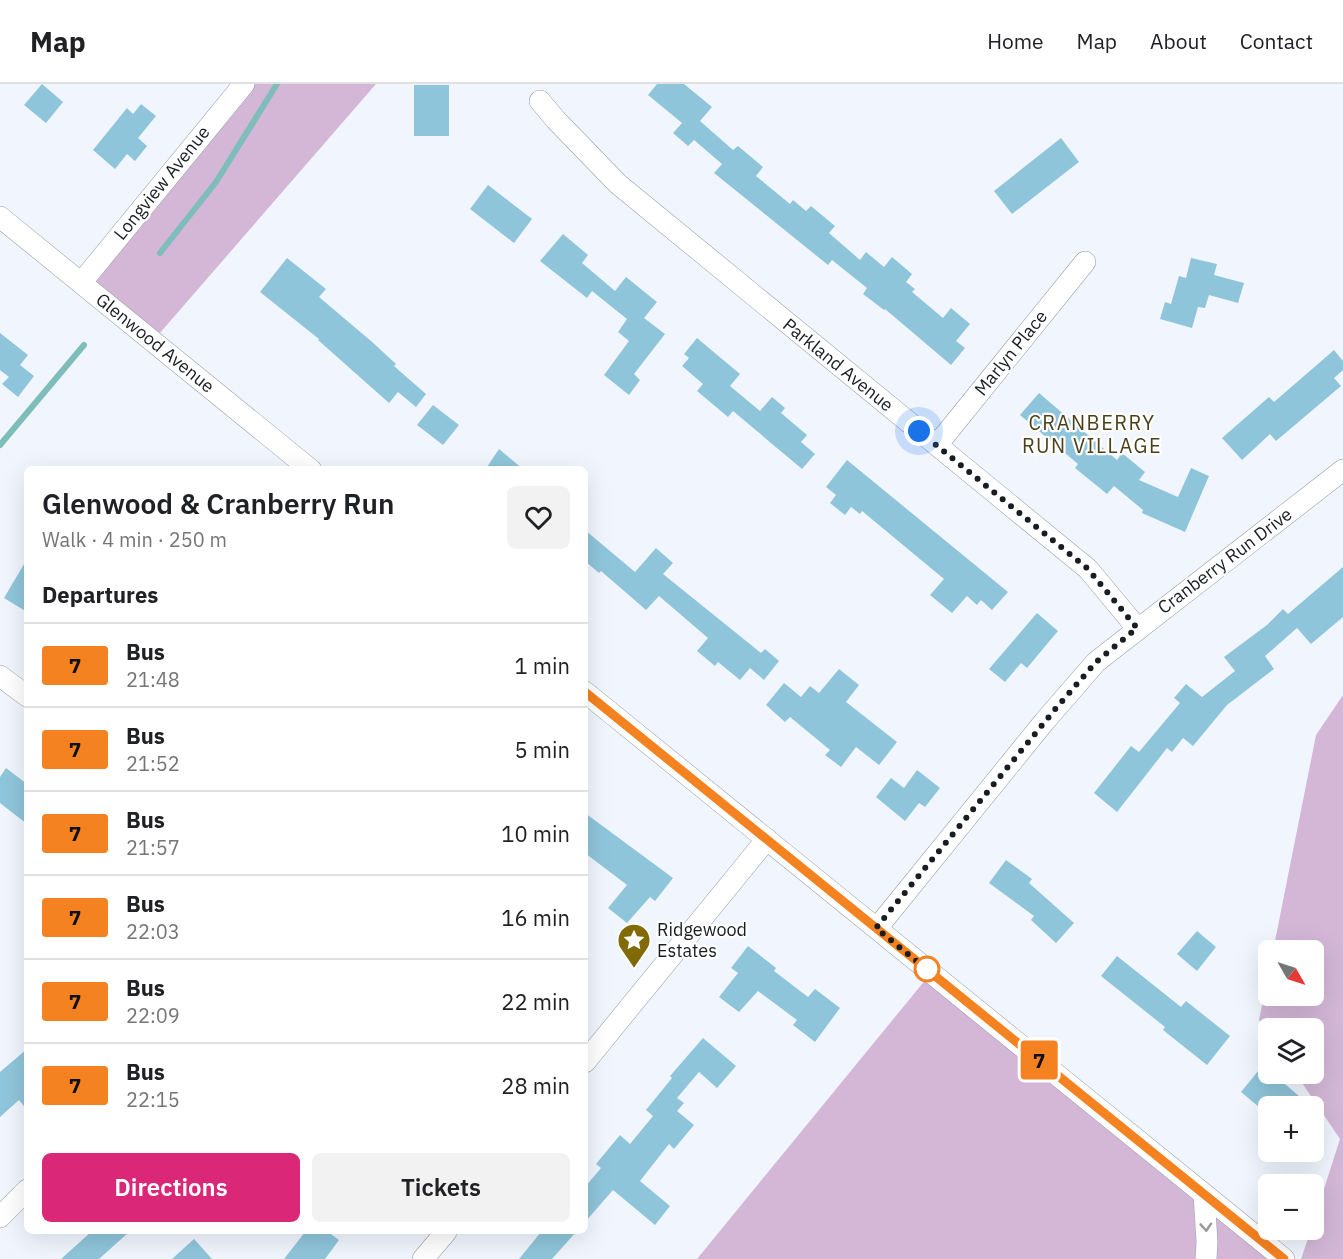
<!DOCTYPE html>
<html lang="en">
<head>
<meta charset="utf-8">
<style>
	:root { --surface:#fff; --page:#f2f2f2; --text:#202124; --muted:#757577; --line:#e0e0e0; --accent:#db2777 }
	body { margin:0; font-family:"IBM Plex Sans",sans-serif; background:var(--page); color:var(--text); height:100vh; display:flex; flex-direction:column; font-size:22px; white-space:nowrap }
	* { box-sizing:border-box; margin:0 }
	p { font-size:20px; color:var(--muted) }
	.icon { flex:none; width:33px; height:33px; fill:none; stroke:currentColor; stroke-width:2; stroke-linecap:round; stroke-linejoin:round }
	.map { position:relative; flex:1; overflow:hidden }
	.drawer { position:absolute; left:24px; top:382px; width:564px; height:768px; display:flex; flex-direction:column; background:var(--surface); border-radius:9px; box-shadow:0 6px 24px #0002 }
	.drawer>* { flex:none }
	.badge { padding:0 12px; border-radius:4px; font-size:21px; line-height:39px }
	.needle { width:39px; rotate:129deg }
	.tools { position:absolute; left:1258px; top:856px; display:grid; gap:12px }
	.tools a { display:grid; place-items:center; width:66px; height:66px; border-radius:9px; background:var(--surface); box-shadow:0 6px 24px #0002; font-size:30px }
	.you { position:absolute; width:30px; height:30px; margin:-15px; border:4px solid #fff; border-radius:50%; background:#1a73e8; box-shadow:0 0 0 9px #1a73e833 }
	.map>.badge { position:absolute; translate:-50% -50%; box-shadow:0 0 0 3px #fff }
	h2 { padding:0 18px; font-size:22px; line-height:54px }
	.round { display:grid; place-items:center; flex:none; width:63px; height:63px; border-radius:9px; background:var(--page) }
	.head { display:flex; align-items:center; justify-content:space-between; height:102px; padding:0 18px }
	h1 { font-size:28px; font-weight:600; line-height:45px }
	.cta { display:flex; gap:12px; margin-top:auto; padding:12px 18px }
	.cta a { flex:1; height:69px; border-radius:9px; background:var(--accent); color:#fff; font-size:24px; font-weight:600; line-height:69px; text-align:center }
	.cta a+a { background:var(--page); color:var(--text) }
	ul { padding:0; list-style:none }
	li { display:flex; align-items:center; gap:18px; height:84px; padding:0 18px; border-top:2px solid var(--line) }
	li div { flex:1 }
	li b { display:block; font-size:22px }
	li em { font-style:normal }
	li .badge { min-width:66px; font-weight:700; text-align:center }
	header { display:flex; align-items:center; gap:36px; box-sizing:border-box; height:84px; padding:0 30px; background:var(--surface); border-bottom:2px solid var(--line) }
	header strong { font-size:28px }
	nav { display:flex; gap:33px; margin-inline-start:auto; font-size:21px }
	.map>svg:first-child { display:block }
</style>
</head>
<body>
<header>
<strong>Map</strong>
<nav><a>Home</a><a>Map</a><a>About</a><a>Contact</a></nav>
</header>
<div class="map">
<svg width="1343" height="1175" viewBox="0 0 1343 1175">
	<rect width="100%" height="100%" fill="#f1f6fe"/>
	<path fill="#d4b7d7" d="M244,0H376L153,257L81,199Z
		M1343,611V1175H1301L1311,1146H1314V1136L1340,1055L1296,990H1314V945H1269V950L1259,936L1269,886V912H1314V867H1273L1316,651Z
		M931,889L1284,1175H697Z"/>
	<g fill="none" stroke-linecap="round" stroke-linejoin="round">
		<path stroke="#7fbdba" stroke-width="6" d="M160,169L216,98L277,0
			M0,361L84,261"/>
	</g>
	<path fill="#8fc5db" d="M42,0L63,18L46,39L24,21Z
		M657,0H684L712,23L700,37L733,66L738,62L763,83L756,92L790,120L793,116L806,127L811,122L835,142L829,149L860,176L866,168L884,183L892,173L912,190L906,198L915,205L912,208L943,234L951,224L970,240L956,257L965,264L951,281L885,225L884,226L863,210L867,204L832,176L828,181L714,89L722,80L694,56L688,62L673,49L682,39L648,11Z
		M414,1H449V52H414Z
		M141,20L156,32L138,54L147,62L135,77L127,70L115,85L93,66L127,24L133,30Z
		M1061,54L1079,78L1012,130L994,107Z
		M488,101L532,135L514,159L470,125Z
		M563,150L588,171L582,179L615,207L626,193L657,218L644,234L665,250L634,290L640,296L629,311L604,291L629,257L618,248L627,235L592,207L587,214L540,177Z
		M287,174L326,205L319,213L371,257L396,280L394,282L426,310L416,323L398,308L389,319L318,256L319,255L260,208Z
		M1191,174L1217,180L1214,191L1244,199L1238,219L1209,211L1205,224L1198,223L1192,244L1160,235L1165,218L1171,220L1179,192L1186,194Z
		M0,249L28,271L20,281L34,292L18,313L2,300L9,293L0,286Z
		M697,254L740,290L730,302L760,327L772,313L785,324L781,329L807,351L801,358L815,370L802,385L733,327L728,333L697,307L703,300L682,282L689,274L684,270Z
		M1334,266L1343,277V286L1334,294L1341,302L1276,357L1270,350L1242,376L1222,354L1269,313L1274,318Z
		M1039,309L1117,376L1122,369L1145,388L1139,396L1178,413L1191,384L1209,392L1185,448L1142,429L1143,426L1114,402L1107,410L1075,384L1078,380L1020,331Z
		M433,321L459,341L443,361L417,341Z
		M499,365L524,386H485Z
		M847,376L1008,508L992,526L981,516L977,521L967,512L952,529L930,511L944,495L862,427L860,430L851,423L845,431L830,419L836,411L826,403Z
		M585,446L635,488L656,464L673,479L663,490L761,569L765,565L779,577L764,596L750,584L740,596L718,578L715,582L697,567L708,554L659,512L646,526L601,487L599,489L585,477Z
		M27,475V528L4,514Z
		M1343,483V533L1311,560L1297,544L1265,572L1274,585L1227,621L1193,662L1183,654L1172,668L1167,664L1117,728L1094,709L1131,662L1139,668L1180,619L1174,614L1186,600L1202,613L1235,587L1224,573L1267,541L1283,525L1288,530Z
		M1037,529L1058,547L1027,584L1021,579L1005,598L989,585Z
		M839,585L859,601L846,618L897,658L879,681L856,663L841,683L825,671L830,666L790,633L785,638L766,621L784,599L801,613L810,602L819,609Z
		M6,684L27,700V740L0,719V693Z
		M917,686L940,704L925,723L919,719L905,737L876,713L891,694L904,704Z
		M585,729L673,794L655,817L650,813L627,839L608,824L627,801L585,769Z
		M1006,776L1032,795L1029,799L1074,839L1056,859L1031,836L1034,832L989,799Z
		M1197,847L1216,863L1197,887L1177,870Z
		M748,862L776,884L774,887L808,913L815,905L840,924L815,958L793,941L797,936L758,907L739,928L719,913L738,889L731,884Z
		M1117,872L1181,923L1186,917L1230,952L1207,981L1163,946L1165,943L1101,892Z
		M703,954L736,982L717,1004L699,988L677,1014L684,1019L677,1027L694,1041L674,1065L669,1060L640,1097L670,1122L655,1141L613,1106L585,1138V1103L601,1084L596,1080L620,1051L630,1060L653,1032L646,1026L672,994L670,992Z
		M27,965V1026L19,1016L0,1033V988Z
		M1263,981L1269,986V990H1273L1312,1023H1259L1241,1008Z
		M91,1148H129L99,1175H61Z
		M305,1148H328L339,1156L325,1175H284Z
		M541,1148H576L552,1175H519Z
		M194,1155L212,1175H172Z"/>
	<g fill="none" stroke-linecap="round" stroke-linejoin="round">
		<g stroke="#949ca9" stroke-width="22">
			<path id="minor" d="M540,17L556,36L618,100L1088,485L1137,544
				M0,133L311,386
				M81,199L244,0
				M937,361L1085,178
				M0,592L27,612
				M585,608L1284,1175
				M877,844L1044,638L1096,578L1343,386
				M585,978L767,755
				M1204,1110L1207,1158L1206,1175
				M0,1133L27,1106
				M423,1175L446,1148"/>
		</g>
		<use href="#minor" stroke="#fff" stroke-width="21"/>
	</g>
	<defs><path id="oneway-chevron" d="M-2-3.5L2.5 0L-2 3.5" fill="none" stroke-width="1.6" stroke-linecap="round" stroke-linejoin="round" transform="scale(1.5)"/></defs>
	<use stroke="#98999b" href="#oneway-chevron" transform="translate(1206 1143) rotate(86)"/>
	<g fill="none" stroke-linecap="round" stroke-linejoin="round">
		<g stroke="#fff" stroke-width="14">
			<path id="line" d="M585,608L1284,1175"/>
		</g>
		<use href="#line" stroke="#f58220" stroke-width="9"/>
		<path stroke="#191d21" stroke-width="6" stroke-dasharray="0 10.8" d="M919,347L1088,485L1137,544L1096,578L1057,623L876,844L931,889L927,885"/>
	</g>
	<defs>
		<g id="sight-pin" transform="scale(1.725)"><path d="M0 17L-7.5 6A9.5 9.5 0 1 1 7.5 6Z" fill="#826b06" stroke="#fff"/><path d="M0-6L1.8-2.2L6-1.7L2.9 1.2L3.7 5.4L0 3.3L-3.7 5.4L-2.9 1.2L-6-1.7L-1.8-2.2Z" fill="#fff"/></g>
	</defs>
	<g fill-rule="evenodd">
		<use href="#sight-pin" x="634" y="856"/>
	</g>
	<circle fill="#fff" stroke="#f58220" stroke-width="3" cx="927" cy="885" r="12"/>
	<g text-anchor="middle" stroke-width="4.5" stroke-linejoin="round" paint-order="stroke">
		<g font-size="18" fill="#191d21" stroke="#fff">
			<text transform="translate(162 99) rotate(-51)" y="6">Longview Avenue</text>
			<text transform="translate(155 259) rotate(39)" y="6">Glenwood Avenue</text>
			<text transform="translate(1011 269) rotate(-51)" y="6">Marlyn Place</text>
			<text transform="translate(838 281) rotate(39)" y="6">Parkland Avenue</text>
			<text transform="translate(1225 477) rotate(-37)" y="6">Cranberry Run Drive</text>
		</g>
		<g font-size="18" fill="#191d21" stroke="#fff" text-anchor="start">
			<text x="657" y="852">Ridgewood<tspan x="657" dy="21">Estates</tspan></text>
		</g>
		<g font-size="20" letter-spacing="1.5" fill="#4b4017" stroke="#fff">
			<text x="1092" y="346">CRANBERRY<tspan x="1092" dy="23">RUN VILLAGE</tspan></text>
		</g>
	</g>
</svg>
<div class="tools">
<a><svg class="needle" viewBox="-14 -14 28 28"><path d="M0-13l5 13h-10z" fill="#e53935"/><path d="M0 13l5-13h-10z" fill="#757577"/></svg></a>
<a><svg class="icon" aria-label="layers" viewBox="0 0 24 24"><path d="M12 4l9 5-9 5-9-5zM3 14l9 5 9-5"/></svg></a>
<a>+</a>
<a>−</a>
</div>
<div class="you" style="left:919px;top:347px"></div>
<b class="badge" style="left:1039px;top:976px;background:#f58220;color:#111">7</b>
<section class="drawer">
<div class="head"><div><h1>Glenwood &amp; Cranberry Run</h1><p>Walk · 4 min · 250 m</p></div><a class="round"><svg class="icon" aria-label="heart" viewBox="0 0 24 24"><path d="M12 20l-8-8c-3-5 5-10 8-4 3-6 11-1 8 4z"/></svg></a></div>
<h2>Departures</h2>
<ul>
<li><span class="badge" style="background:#f58220;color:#111">7</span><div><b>Bus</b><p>21:48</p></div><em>1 min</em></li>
<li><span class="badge" style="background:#f58220;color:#111">7</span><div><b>Bus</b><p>21:52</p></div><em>5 min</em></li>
<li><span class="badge" style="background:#f58220;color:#111">7</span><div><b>Bus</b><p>21:57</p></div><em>10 min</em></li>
<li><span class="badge" style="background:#f58220;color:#111">7</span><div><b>Bus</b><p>22:03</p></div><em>16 min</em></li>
<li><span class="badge" style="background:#f58220;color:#111">7</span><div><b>Bus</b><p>22:09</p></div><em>22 min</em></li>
<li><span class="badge" style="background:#f58220;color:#111">7</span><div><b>Bus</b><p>22:15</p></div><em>28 min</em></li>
</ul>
<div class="cta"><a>Directions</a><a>Tickets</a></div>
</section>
</div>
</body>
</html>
